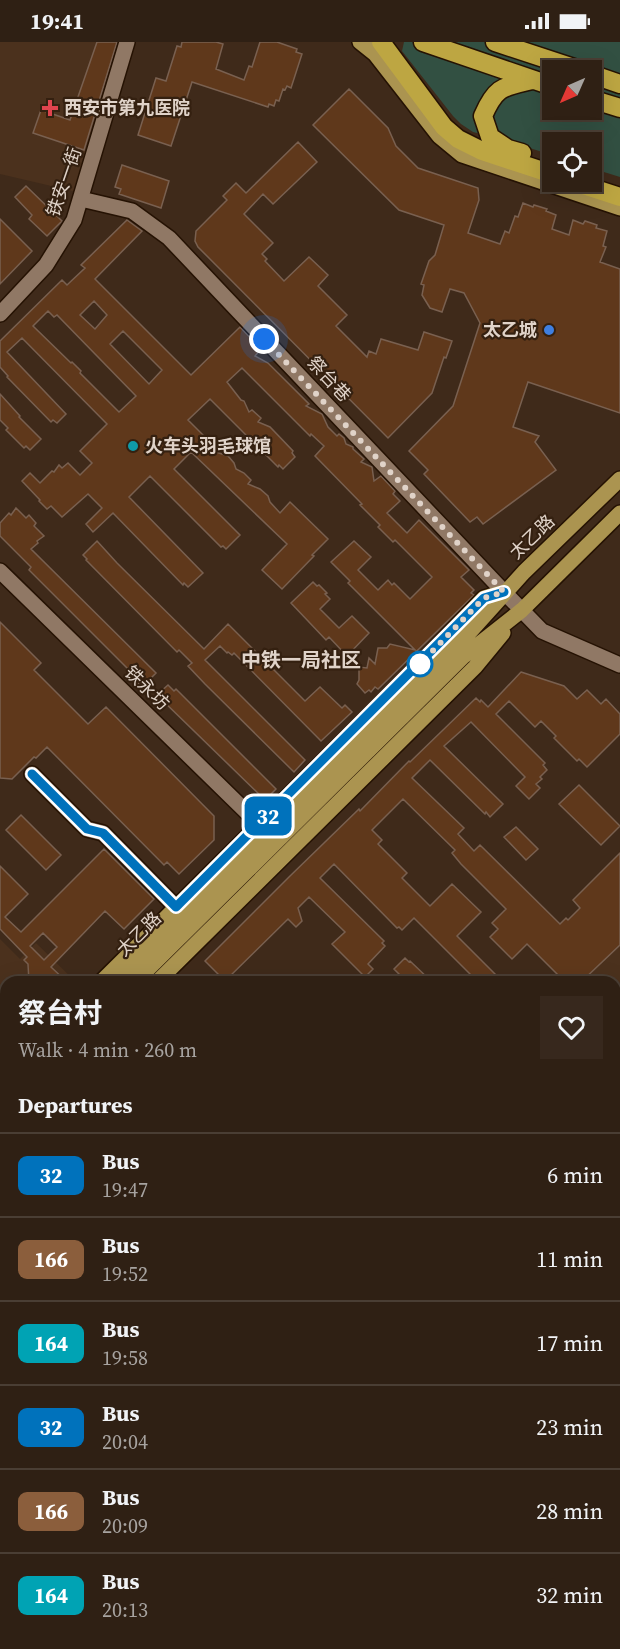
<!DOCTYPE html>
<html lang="en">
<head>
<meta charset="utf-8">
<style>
	:root { --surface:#2f2014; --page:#37281d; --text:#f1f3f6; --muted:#a7a3a0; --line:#4a3e34 }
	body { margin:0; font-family:"Source Serif 4","Noto Sans SC",serif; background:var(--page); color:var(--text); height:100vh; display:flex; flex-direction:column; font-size:22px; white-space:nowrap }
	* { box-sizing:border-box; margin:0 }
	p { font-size:20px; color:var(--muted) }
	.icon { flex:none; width:33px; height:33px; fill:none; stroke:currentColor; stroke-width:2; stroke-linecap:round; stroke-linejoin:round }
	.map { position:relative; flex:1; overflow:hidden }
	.drawer { position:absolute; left:0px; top:934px; width:621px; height:674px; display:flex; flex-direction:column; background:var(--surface); border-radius:18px 18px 0 0; box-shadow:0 6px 24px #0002,0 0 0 2px var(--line) }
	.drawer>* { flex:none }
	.badge { padding:0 12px; border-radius:9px; font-size:21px; line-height:39px }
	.needle { width:39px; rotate:225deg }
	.controls { position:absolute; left:542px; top:18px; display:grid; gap:12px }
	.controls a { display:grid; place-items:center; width:60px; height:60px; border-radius:0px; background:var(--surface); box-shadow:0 6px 24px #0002,0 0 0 2px var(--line); font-size:30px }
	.you { position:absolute; width:30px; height:30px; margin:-15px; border:4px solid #fff; border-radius:50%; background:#1a73e8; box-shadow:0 0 0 9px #1a73e833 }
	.map>.badge { position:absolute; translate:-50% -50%; box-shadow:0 0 0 3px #fff }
	h2 { padding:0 18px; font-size:22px; line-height:54px }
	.round { display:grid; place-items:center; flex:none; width:63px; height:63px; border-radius:0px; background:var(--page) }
	.overview { display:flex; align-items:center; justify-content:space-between; height:102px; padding:0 18px }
	h1 { font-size:28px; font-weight:700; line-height:45px }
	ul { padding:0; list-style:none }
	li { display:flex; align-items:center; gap:18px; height:84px; padding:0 18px; border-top:2px solid var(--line) }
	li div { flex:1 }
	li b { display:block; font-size:22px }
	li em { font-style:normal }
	li .badge { min-width:66px; font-weight:700; text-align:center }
	.status { display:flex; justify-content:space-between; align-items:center; height:42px; padding:0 30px; background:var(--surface); direction:ltr }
	.status svg { height:16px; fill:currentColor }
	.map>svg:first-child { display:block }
</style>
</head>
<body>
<div class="status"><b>19:41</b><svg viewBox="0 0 49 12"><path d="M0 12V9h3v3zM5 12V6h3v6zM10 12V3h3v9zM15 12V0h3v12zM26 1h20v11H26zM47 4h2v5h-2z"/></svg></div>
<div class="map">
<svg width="620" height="1607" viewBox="0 0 620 1607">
	<rect width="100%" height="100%" fill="#3f2a1a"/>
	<path fill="#4b311d" d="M0,0H120L77,150L0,132Z
		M620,870V1607H221L226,1602H615V940H549Z
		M0,897L20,917L36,901L76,940H6V1017L0,1023Z"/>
	<path fill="#325042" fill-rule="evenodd" d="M404,0H620V135L591,126V100H552V113L507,99L473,90L461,82L453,74L402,9ZM552,28H591V68H552Z
		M619,1339L620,1340V1559L615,1564V1340Z
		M460,1602H578L573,1607H467Z"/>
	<path fill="#5f381b" stroke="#796050" stroke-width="1.5" fill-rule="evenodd" d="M97,0H117L84,108L33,91L41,68L70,78Z
		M182,0H216L223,2L216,27L244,38L249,24L252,25L260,0H277L297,7L296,10L302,12L291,46L287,44L285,48L283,47L279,59L276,58L274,64L269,62L268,65L192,40L171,104L138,93L156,36L166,39L177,4L181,5Z
		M349,47L388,86L396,104L418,126L478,146L479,158L468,191L500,202L505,189L509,191L515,174L518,175L523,161L533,165L534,163L547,167L546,169L556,173L552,187L569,193L573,178L583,182L585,179L597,183L596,186L607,189L603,204L606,205L600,220L620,227V371L528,340L513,385L539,394L535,400L556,428L483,482L477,475L470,480L424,432L428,428L409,409L453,364L480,281L464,251L450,247L442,270L430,266L422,253L424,243L421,242L429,219L435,213L444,183L399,168L313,83Z
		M298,100L317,120L273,162L263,152L244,172L273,201L262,212L267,217L265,219L284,239L309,215L328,233L318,244L347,273L336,284L367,315L369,309L376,312L381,297L418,308L424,290L452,299L446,316L444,315L432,351L388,396L198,205L195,199L196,189L227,158L223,154L236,141L246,151Z
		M122,123L169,139L161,166L119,152L121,147L115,145Z
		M26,144L62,179L47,194L29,177L32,173L15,155Z
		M0,177L32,209L0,242Z
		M127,178L142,189L95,237L191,333L240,285L261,307L255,314L268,321L309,362L306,364L322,372L328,385L337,394L339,392L344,396L346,402L353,405V407L364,417L361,420L372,425L374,439L381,434L395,449L393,452L400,459L387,471L407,491L419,478L469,528L461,535L474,548L471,551L474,553L378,647L375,645L371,650L369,648L365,651L357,642L359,638V625L367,626L369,616L375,622L378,606H387L390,602L415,608L348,541L350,539L331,520L354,499L371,515L358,528L378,548L388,538L392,543L394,541L410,557L432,535L395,498L393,500L378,485L380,483L360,463L362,462L315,414L324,404L311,392L310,394L242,326L227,340L241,358L244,359L249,370L252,368L261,376L258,380L270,385L293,409L292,411L295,415L283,427L279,423L278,425L210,357L188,378L204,394L211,398L219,406L216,410L228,414L234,421L236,427L244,431L251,438L248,442L260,447L268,454L270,460L280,471L290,460L328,497L312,513L314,514L282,547L262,528L287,502L191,410L174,427L240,493L226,507L223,504L221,505L150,434L129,455L203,531L188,545L184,541L183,543L113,471L93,490L86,482L102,466L88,452L62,475L51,464L47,467L39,459L40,458L22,439L30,431L40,441L52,429L54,430L59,423L62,426L68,421L80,433L92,421L80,409L107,382L22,296L7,310L66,372L57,381L53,378L51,380L7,335L8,334L0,325V299L62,238L67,243L85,226L81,223ZM94,259L107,273L95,287L80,273ZM48,269L54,275L57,273L136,354L119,370L80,331L81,329L72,320L71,321L33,284ZM123,289L162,328L149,342L110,302Z
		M0,352L20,374L19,375L41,397L30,408L26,404L24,406L6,388L8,386L0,378Z
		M16,466L26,476L29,473L36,481L34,484L44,494L37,499L38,501L31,507L156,631L144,643L141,639L137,643L128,633L131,630L29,528L31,525L0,494V481L9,471L11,473Z
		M97,499L117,521L204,607L228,582L305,659L320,645L342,666L345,663L352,670L321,699L234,611L232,613L228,610L227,611L220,604L205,618L305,718L294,730L205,642L188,624L192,621L179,608L177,610L86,518L87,517L83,513Z
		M313,540L317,544L319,543L327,551L325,552L330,557L320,567L339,586L352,574L369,591L347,614L329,595L326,598L291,561Z
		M0,580L41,621L34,628L88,682L106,665L214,774V798L179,832L167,820L164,823L47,705L36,716L34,715L12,737L0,736Z
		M521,630L564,644L577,657L587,648L601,662L606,657L620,672V692L587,725L579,717L577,719L554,696L556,694L541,679L535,685L509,659L496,672L545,721L543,723L547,728L540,735L542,737L536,742L540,746L529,757L516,744L525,735L471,680L444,704L503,762L490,775L486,770L485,772L430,718L412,736L464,786L458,792L474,809L480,803L560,882L566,876L568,878L580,866L573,858L620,811V903L581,940H556L561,936L527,902L512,917L490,895L498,887L492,881L506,867L461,822L452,811L455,808L403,757L372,788L382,798L378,802L407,831L402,836L430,864L452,842L481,870L457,894L503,940H478L414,876L402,888L399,885L397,886L334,822L320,836L384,899L382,901L385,904L368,922L373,927L365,935L332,902L345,890L309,855L298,866L302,879L296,885L288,877L225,939L205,919L289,835L359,767L360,769L409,719L410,720L476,656L480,660L481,658L488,665Z
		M168,643L174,649L176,647L276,747L265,758L157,653Z
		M579,743L620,784L601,803L559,762Z
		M21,773L61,813L46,828L6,788Z
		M516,785L538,807L526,818L504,795Z
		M104,807L154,857L124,887L105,869L51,925L67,940H29L28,922L24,918L27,915L0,887V824L28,852L5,875L21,890ZM43,891L57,905L44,918L30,904Z
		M405,916L409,920L410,919L432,940H407L394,927Z"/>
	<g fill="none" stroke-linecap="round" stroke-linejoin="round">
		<g stroke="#251203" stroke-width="18">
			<path id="minor" d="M81,157L132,169L169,196L504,550L542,589L620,623
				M0,272L46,223L74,178L127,0
				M0,529L268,791
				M32,732L87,787L103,791L176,865
				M615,964L620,958
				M615,975L620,979
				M283,1602L288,1607
				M364,1607L369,1602"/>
		</g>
		<g stroke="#251203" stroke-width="18">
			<path id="major" d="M360,0L375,12L439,94L462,113L620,166
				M101,940L408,635L484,556L504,550
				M118,940L460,601L524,530L620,437
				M135,940L464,614L522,568L620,471
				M157,940L475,625L503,591
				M0,1041L6,1035
				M0,1059L6,1053
				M0,1075L6,1069
				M0,1096L6,1090
				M0,1476L6,1482
				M0,1518L6,1524
				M84,1602L89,1607
				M128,1602L133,1607"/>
		</g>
		<g stroke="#251203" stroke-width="21">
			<path id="highway" d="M381,0L444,85L458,97L482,109L552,132
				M423,0L552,44
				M495,0L580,28
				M591,32L620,42
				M591,57L620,66
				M522,111L508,107L490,95L483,74C496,44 503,45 532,38
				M574,140L620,155"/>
		</g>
		<path stroke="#8d7c6f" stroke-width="2" stroke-dasharray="3 3" stroke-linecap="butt" d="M0,1458L6,1464
			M0,1540L6,1546
			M61,1602L66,1607"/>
		<use href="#minor" stroke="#907865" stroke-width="15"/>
		<use href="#major" stroke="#ab9450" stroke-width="15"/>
		<use href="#highway" stroke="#bda642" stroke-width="18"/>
	</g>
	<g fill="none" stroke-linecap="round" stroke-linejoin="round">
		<g stroke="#fff" stroke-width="14">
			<path id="line" d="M32,732L87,787L103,791L176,865L484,556L504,550"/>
		</g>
		<use href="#line" stroke="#0072bc" stroke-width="9"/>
		<path stroke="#e0d3c9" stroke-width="6" stroke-dasharray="0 10.8" d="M264,297L504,550L484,556L420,622"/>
	</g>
	<path fill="#e0444e" stroke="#342010" stroke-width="2" d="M47 57h6v6h6v6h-6v6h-6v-6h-6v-6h6z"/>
	<circle fill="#3f7fe0" stroke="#342010" stroke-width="2" cx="549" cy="288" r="6"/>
	<circle fill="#0f9aa8" stroke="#342010" stroke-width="2" cx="133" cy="404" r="6"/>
	<circle fill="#fff" stroke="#0072bc" stroke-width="3" cx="420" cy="622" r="12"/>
	<g text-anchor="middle" stroke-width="4.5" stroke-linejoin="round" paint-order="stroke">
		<g font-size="18" font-weight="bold" fill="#e0d3c9" stroke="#342010" text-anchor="start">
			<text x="64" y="72">西安市第九医院</text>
			<text x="537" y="294" text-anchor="end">太乙城</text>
			<text x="145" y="410">火车头羽毛球馆</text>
		</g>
		<g font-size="18" fill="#e0d3c9" stroke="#342010">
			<text transform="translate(64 140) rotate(-71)" y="6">铁安一街</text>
			<text transform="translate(329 337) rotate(47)" y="6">祭台巷</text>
			<text transform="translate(532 495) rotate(-44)" y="6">太乙路</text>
			<text transform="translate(147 646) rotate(44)" y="6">铁永坊</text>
			<text transform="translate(139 892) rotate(-45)" y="6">太乙路</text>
		</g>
		<g font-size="20" font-weight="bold" fill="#e0d3c9" stroke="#342010">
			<text x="301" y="625">中铁一局社区</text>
		</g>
	</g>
</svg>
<div class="controls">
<a><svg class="needle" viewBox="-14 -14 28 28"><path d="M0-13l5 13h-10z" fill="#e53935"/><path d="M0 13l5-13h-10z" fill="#a7a3a0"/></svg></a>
<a><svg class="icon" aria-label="locate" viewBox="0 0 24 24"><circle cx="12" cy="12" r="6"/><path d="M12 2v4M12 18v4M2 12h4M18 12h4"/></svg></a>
</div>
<div class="you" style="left:264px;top:297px"></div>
<b class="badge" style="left:268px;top:774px;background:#0072bc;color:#fff">32</b>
<section class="drawer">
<div class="overview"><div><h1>祭台村</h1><p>Walk · 4 min · 260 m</p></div><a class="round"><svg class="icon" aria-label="heart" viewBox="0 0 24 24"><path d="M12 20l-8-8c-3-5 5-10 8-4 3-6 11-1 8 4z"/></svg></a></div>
<h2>Departures</h2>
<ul>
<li><span class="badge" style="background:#0072bc;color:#fff">32</span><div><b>Bus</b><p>19:47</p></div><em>6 min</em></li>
<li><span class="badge" style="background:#8b5e3c;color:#fff">166</span><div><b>Bus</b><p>19:52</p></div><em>11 min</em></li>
<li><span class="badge" style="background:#00a3b4;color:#fff">164</span><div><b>Bus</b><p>19:58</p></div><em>17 min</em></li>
<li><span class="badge" style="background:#0072bc;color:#fff">32</span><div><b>Bus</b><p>20:04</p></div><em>23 min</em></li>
<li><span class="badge" style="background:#8b5e3c;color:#fff">166</span><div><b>Bus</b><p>20:09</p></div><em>28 min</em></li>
<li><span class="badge" style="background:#00a3b4;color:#fff">164</span><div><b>Bus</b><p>20:13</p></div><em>32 min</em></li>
</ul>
</section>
</div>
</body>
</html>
